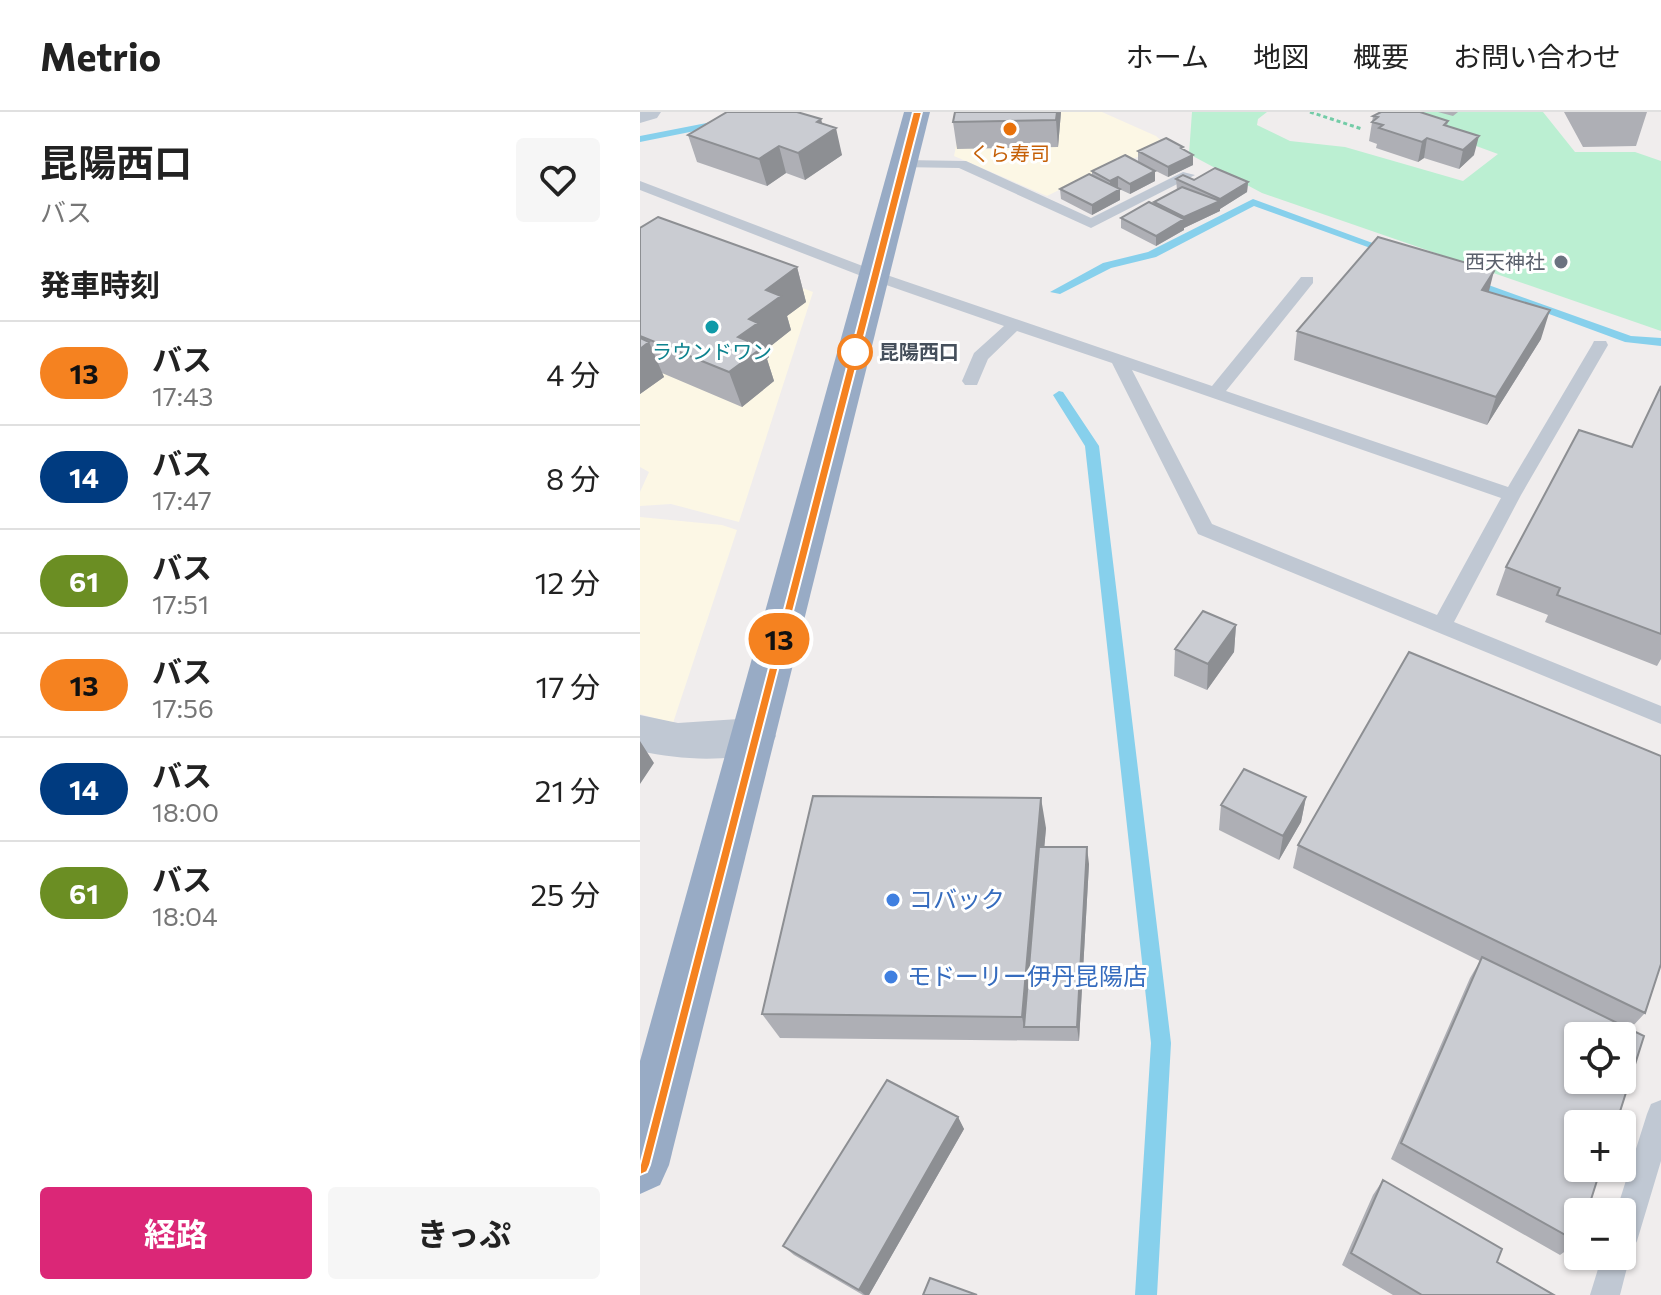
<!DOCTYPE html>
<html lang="ja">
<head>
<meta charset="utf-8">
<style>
	:root { --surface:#fff; --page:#f6f6f6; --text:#222; --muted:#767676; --line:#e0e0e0; --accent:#db2777 }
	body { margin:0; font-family:Commissioner,"Noto Sans JP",sans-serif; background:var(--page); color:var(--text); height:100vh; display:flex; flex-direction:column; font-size:30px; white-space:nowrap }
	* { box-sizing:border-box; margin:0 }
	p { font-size:26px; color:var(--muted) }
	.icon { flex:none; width:44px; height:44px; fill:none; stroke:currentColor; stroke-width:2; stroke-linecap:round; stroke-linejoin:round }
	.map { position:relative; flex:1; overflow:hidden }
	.panel { display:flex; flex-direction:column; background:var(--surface); width:640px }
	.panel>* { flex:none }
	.badge { padding:0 16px; border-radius:26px; font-size:28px; line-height:52px }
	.tools { position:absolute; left:924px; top:910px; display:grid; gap:16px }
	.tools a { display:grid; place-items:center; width:72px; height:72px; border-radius:8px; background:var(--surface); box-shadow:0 2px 6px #0004; font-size:40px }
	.map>.badge { position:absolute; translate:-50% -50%; box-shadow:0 0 0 4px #fff }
	h2 { padding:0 40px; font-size:30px; line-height:72px }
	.round { display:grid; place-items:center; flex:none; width:84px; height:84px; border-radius:8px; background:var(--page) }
	.overview { display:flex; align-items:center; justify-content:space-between; height:136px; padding:0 40px }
	h1 { font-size:38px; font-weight:700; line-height:60px }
	.action { display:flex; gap:16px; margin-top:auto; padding:16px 40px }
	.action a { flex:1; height:92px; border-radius:8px; background:var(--accent); color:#fff; font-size:32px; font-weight:700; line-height:92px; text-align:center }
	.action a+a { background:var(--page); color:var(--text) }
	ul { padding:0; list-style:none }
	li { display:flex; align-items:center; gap:24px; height:104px; padding:0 40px; border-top:2px solid var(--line) }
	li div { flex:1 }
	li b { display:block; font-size:30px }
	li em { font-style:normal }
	li .badge { min-width:88px; font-weight:700; text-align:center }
	header { display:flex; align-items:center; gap:48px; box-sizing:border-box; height:112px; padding:0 40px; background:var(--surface); border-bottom:2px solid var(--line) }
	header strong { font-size:38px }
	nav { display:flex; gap:44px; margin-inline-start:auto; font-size:28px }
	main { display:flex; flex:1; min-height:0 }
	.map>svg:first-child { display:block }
</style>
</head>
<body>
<header>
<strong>Metrio</strong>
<nav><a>ホーム</a><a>地図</a><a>概要</a><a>お問い合わせ</a></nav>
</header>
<main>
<section class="panel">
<div class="overview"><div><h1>昆陽西口</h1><p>バス</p></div><a class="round"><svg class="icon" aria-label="heart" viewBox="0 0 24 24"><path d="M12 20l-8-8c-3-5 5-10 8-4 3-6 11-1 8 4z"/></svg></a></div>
<h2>発車時刻</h2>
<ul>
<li><span class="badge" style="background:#f58220;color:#111">13</span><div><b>バス</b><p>17:43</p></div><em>4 分</em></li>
<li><span class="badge" style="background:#003b80;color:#fff">14</span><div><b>バス</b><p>17:47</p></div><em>8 分</em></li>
<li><span class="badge" style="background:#6b8e23;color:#fff">61</span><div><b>バス</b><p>17:51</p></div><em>12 分</em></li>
<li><span class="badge" style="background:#f58220;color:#111">13</span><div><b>バス</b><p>17:56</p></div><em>17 分</em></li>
<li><span class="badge" style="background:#003b80;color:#fff">14</span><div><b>バス</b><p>18:00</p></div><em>21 分</em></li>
<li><span class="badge" style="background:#6b8e23;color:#fff">61</span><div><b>バス</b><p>18:04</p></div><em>25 分</em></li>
</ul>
<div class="action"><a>経路</a><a>きっぷ</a></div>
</section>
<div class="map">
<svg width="1021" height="1183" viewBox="0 0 1021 1183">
	<rect width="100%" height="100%" fill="#f0eded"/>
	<path fill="#fcf7e5" d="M323,0H462L516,24L528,35L461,57L407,84L314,44Z
		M0,114L173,180L99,410L31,392L0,394V380L9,360L0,355Z
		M0,405L82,413L97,418L33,611L0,602Z"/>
	<path fill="#bbefd2" d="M552,0H627L618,7L617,13L650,29L705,35L823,69L858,42L779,13L760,0H903L935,40H995L1021,49V219L622,81L549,42Z"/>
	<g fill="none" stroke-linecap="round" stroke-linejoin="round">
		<path fill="#87d0ec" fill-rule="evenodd" d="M82,8L87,11L85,13L0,30V24Z
			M613,87L757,140L747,142L614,94L516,145L471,156L420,182L410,180L463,151L508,140Z
			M829,166L991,224L1021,226V234L985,230L825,171L823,169Z
			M419,279L423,280L459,334L531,931L517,1183H495L511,931L445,334L413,283Z"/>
		<path stroke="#73cca7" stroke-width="3" stroke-dasharray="4 3" stroke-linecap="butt" d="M670,0L722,17"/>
		<path fill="#c0c8d3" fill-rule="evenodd" d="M264,48L326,49L451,106L543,60L555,63L451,116L319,56L259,55V49Z
			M0,69L241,161L572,274L661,165H673V171L586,279L868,375L952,233L954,229H966L968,233L881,383L814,510L1021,594V612L558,422L472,251L377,219L348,247L337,273H325L322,269L334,241L364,214L229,167L0,78ZM492,258L861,386L797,503L572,412Z
			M1021,988V1049L997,1129L991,1140L980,1183H950L962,1144H982V1100H976L1007,1002L1011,992Z"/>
		<path fill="#c0c8d3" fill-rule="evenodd" d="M0,0H21L17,6L0,11Z
			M0,603L38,611L114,606L130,611L136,624L130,637C89,651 42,648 0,639Z"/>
		<path fill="#98abc5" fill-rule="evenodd" d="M264,0H290L29,1053L20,1073L0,1082V949Z"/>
	</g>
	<path fill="#aeafb5" d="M315,0H421L418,35L317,37L313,10Z
		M798,0H818L813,4Z
		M924,0H1007L996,34L943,35Z
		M733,4L808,9L807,14L834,43L819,57L784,46L778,50L736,36L737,32L729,29Z
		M181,7L182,12L202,43L165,68L146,61L127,74L57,50L48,23Z
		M543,37L553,43V53L528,65L498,50V39Z
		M452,59H515V69L490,82L477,76L480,77V88L452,103L421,87L420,77L452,63Z
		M536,67L608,70L607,80L580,97V99L544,116V118L516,134L481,116V106L514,92V90L537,78Z
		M0,116L157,155L166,190L147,204L151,218L127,237L129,245L127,247L134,269L102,295L22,261L24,265L0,282Z
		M849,180L901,227L847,313L654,248L657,219Z
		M1021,274V547L1017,554L905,510L908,503L856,483L866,455L992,335Z
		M596,513L594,540L567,578L534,564L535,537Z
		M666,685L661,710L639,748L579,718L581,693Z
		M406,716L404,735L449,752L439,929L140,926L122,902Z
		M658,733L1005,901L990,917L938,1130L920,1143L751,1047L830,866L840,849L653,756Z
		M318,1005L324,1017L229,1183H223L154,1143L143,1134Z
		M743,1068L857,1150L915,1183H753L702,1153L733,1083Z"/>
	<path fill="#8d8f93" d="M417,0H421L418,35L416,8Z
		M181,7L185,24L196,16L202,43L165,68L158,41L177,10Z
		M839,24L834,43L819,57L823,38Z
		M787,26L784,46L778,50L782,30Z
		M139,34L146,61L127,74L119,47Z
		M553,43V53L528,65V55Z
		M515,59V69L490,82V72Z
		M478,65V75L470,79V69Z
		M608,70L607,80L580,97V99L544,116V118L516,134V124L544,107V105L580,89V87Z
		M480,77V88L452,103V93Z
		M157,155L166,190L147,204L151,218L127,237L129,245L127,247L134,269L102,295L89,260L98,225L126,178Z
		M854,159L847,187L842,178Z
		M910,198L901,227L847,313L856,285Z
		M9,230L24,265L0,282V237Z
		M596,513L594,540L567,578L568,552Z
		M0,629L14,651L0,672Z
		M666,685L661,710L639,748L643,724Z
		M401,686L406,716L389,915H384L382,905Z
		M447,735L449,752L439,929L437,915Z
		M318,1005L324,1017L229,1183H225L219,1178Z"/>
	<path fill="#caccd2" stroke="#8d8f93" stroke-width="2" fill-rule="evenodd" d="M87,0H157L181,7L177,10L196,16L158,41L139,34L119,47L48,23Z
		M315,0H417L416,8L313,10Z
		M741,0H780L808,9L804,13L839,24L823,38L787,26L782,30L739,16L743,13L732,10L738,5L733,4Z
		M526,26L543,35L541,36L553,43L528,55L498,39Z
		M485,43L515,59L490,72L478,65L470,69L452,59Z
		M575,56L608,70L580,87L536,67L543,63L554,68Z
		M449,62L480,77L452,93L420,77Z
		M542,75L580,89L544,105L514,90Z
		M509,90L544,107L516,124L481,106Z
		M18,105L157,155L126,178L141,184L109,207L118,211L98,225L123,235L89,260L0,224V116Z
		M738,125L854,159L842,178L910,198L856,285L657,219Z
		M0,226L9,230L0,237Z
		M1021,274V522L917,483L920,476L866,455L939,318L992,335Z
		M563,499L596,513L568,552L535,537Z
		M769,540L1021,644V852L1005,901L658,733Z
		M604,657L666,685L643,724L581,693Z
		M173,684L401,686L382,905L122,902Z
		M399,735H447L437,915H384Z
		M842,845L1004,924L976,1012H938V1056H961L947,1100H938V1130L761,1031ZM938,924H982V968H938Z
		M247,968L318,1005L219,1178L143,1134Z
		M743,1068L862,1137L857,1150L914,1183H782L711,1141Z
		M290,1166L337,1183H283Z"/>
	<path fill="#f58220" stroke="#fff" stroke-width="2" d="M273,0H282L10,1053L7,1060L0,1063V1053Z"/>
	<circle fill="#e8710a" stroke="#fff" stroke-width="3" cx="370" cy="17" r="8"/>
	<circle fill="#6b7280" stroke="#fff" stroke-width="3" cx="921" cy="150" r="8"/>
	<circle fill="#0f9aa8" stroke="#fff" stroke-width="3" cx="72" cy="215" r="8"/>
	<circle fill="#fff" stroke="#f58220" stroke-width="4" cx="215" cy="240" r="16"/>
	<g fill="#3f7fe0" stroke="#fff" stroke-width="3">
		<circle cx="253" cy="788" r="8"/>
		<circle cx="251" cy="865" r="8"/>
	</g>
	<g text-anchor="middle" stroke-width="6" stroke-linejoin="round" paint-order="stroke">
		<g font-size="20" fill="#c56008" stroke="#fff">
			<text x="370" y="49">くら寿司</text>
		</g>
		<g font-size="20" fill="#5b616d" stroke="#fff" text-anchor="end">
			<text x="905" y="157">西天神社</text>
		</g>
		<g font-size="20" fill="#0d838f" stroke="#fff">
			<text x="72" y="247">ラウンドワン</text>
		</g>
		<g font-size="20" font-weight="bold" fill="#454f5b" stroke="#fff" text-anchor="start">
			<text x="239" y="247">昆陽西口</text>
		</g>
		<g font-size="24" fill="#366cbe" stroke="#fff" text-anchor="start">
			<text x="269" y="796">コバック</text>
			<text x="267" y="873">モドーリー伊丹昆陽店</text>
		</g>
	</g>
</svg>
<div class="tools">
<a><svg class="icon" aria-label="locate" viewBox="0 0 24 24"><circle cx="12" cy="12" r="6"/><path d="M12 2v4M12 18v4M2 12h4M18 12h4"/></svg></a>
<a>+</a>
<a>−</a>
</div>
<b class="badge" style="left:139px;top:527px;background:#f58220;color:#111">13</b>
</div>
</main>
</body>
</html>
